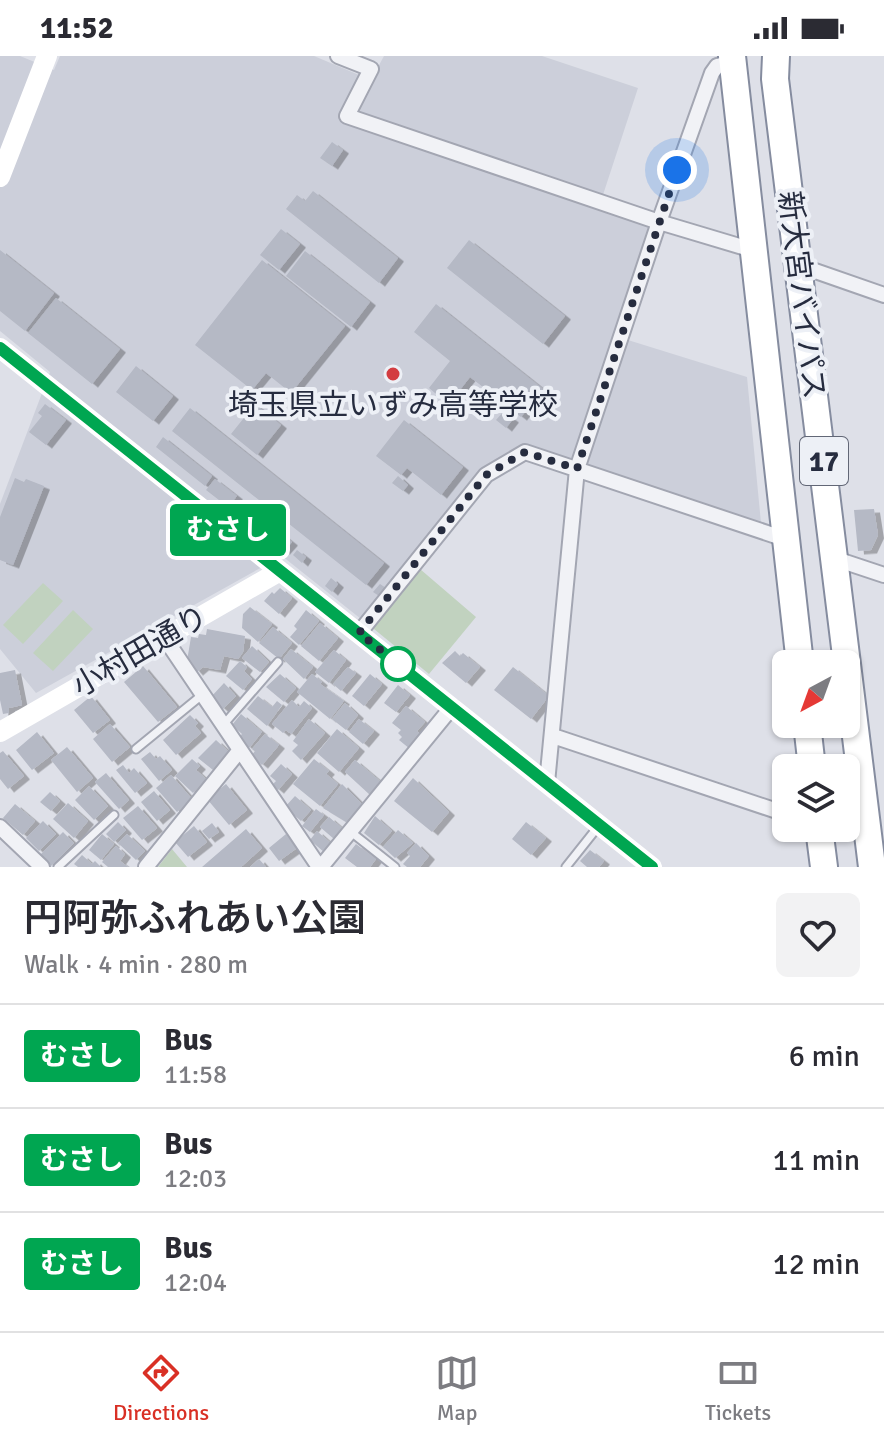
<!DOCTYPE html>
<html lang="en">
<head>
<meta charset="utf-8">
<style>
	:root { --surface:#fff; --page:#f2f2f3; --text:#2b2b33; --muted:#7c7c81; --line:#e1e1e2; --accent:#d93025 }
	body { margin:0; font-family:Signika,"Noto Sans JP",sans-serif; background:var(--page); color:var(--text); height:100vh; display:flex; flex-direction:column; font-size:30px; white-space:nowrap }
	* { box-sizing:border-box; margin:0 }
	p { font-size:26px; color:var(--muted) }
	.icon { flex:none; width:44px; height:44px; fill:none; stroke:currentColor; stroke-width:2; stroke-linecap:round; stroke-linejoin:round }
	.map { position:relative; height:811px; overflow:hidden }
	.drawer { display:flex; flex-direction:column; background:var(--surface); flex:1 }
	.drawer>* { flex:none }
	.badge { padding:0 16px; border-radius:6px; font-size:28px; line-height:52px }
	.needle { width:52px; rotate:221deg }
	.buttons { position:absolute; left:772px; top:594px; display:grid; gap:16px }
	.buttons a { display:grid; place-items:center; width:88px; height:88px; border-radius:12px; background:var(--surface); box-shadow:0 2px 6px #0004; font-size:40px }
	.you { position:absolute; width:40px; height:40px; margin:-20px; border:6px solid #fff; border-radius:50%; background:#1a73e8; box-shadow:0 0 0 12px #1a73e833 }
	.map>.badge { position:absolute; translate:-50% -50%; box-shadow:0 0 0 4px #fff }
	.round { display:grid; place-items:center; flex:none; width:84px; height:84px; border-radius:12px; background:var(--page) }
	.overview { display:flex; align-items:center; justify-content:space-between; height:136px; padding:0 24px }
	h1 { font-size:38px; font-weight:600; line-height:60px }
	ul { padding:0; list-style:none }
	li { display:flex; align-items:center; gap:24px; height:104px; padding:0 24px; border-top:2px solid var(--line) }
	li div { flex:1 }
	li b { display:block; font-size:30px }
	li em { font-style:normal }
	li .badge { min-width:88px; font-weight:700; text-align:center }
	.status { display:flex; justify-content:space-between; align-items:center; height:56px; padding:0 40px; background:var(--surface); direction:ltr }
	.status svg { height:22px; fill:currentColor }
	.tab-bar { display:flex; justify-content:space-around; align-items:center; height:112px; border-top:2px solid var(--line); background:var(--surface); font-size:22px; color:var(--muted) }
	.tab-bar a { display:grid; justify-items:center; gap:4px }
	.tab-bar .selected { color:var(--accent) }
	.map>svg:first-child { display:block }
</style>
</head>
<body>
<div class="status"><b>11:52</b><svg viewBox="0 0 49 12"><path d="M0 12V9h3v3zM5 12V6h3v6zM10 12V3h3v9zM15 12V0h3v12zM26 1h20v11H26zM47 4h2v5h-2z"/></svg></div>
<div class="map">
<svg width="884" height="811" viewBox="0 0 884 811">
	<defs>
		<filter id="shadow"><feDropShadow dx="6" dy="3.5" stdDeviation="0" flood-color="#0004"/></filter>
	</defs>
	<rect width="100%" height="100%" fill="#dee0e8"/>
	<path fill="#cccfda" d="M0,0H20L54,14L60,0H314L371,24L384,0H542L638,32L599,151L646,167L650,176L615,280L747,321L761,467L526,389L483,417L365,563H361L282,500L36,637L0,593V448L50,316L0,275Z"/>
	<path fill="#c1d2bf" d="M420,513L476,561L429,618L374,573L373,570Z
		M43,527L63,545L23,588L3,569Z
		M73,554L93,573L53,615L33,597Z
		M172,793L187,811H158Z"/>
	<path fill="#b5b9c5" filter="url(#shadow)" d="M332,86L343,94L332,110L320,102Z
		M313,135L398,202L379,227L286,153L297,139L305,145Z
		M281,173L300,188L279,214L260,199Z
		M469,184L565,260L543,288L447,212Z
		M0,194L54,237L25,275L0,255Z
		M305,195L370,246L351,271L286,220Z
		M262,204L345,270L291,337L266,317L252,334L195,289Z
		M56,242L120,293L92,328L28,277Z
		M436,248L543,333L521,361L504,348L498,355L486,345L492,338L470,321L459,335L451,329L441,342L429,332L450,305L414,276Z
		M136,310L173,340L153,365L116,336Z
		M45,348L66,364L46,389L29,376L42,360L38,357Z
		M255,348L281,369L257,399L231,378Z
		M190,352L384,507L366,529L172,375Z
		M503,356L513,363L506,372L496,364Z
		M404,364L463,411L441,439L407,412L401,419L376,400Z
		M163,381L212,420L205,430L156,391Z
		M398,420L408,429L403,435L392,427Z
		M15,422L24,426L26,423L44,430L13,509L0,504V461Z
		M215,423L237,440L228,451L206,434Z
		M240,445L292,486L284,495L233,454Z
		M874,453L878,479L871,494L858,495L854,454Z
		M297,494L306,501L302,507L293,499Z
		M331,522L338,528L332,536L325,530Z
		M380,528L386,532L379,540L373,536Z
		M280,532L292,542L279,558L264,545L272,536L274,538Z
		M250,551L272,568L258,586L242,572L243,558Z
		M306,554L319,565L299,589L290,581L297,573L294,570Z
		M320,567L338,582L319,605L301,590Z
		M273,571L292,587L279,603L259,587Z
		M207,573L245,580L243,596L238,603L224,600L220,614L203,611L197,616L187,605L191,581L198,582L199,578L206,579Z
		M252,590L269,606L260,616L242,602Z
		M291,593L313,611L304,623L283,603Z
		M334,594L346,604L329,627L315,616Z
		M455,595L460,600L463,597L480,611L466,627L442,607Z
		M240,605L247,611L244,615L252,623L243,634L226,620Z
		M143,610L177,651L158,666L124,626Z
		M348,611L356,617L341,635L333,628Z
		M513,611L549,640L531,663L494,634Z
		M15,614L22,649L9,652V657L3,658L0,644V617Z
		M280,618L296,632L284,646L266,631Z
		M312,618L322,626L320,628L344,645L330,663L297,636Z
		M370,618L382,628L364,650L352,640Z
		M224,627L236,640L223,653L210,642Z
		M398,629L410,639L396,656L384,647Z
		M91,640L110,664L93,677L74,654Z
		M258,640L272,651L277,645L282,649L267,670L247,653Z
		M292,644L299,651L304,645L312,652L291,678L286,674L283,677L272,668Z
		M345,647L358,659L346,674L332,663Z
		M406,650L425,666L417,675L419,677L413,684L416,686L410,693L399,684L402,681L398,677L401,674L392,667Z
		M241,658L262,676L249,692L238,682L242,678L232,669Z
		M190,659L198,667L195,670L201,677L176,699L163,684Z
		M309,663L325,677L301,704L292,695L298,689L293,685Z
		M359,663L374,675L363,688L349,676Z
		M110,668L130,691L112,706L93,683Z
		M337,673L359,692L339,716L317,697Z
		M37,676L54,697L32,714L16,694Z
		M265,678L279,689L262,709L251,700L255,695L252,693Z
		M216,684L229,696L213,714L198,702Z
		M67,691L93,722L77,736L51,704Z
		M3,695L24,720L8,733L0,723V697Z
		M150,696L156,703L160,700L172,714L159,725L141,703Z
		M192,703L200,710L196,714L206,723L193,737L175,720Z
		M314,703L329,715L326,718L338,728L320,750L293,728Z
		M355,704L381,726L370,739L345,716Z
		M281,708L292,718L278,734L272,729L276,725L270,720Z
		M123,709L129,717L134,712L147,727L135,737L116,714Z
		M106,717L129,744L119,753L95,726Z
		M171,719L192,743L177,756L156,732Z
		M413,722L449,756L432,776L394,745Z
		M226,728L247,754L229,769L207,743Z
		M342,728L363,749L353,764L350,761L346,766L323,752Z
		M89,730L108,750L94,764L75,744Z
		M154,735L170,754L157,765L141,746Z
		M50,736L60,745L51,755L40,746Z
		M295,740L311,754L301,765L285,751Z
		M68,747L88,765L74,782L53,763Z
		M15,748L35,765L23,779L3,762Z
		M138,750L157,772L142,784L123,762Z
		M316,753L324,759L310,776L302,770Z
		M375,760L392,775L379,789L364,777Z
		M329,761L343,773L334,783L320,771Z
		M43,765L56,778L39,795L26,782Z
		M118,766L126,774L114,786L106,778Z
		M526,766L546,782L531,799L512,783Z
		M212,767L219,776L209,783L202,775Z
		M194,770L207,786L188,801L175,786Z
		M246,773L262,792L241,811H202Z
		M398,774L413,787L395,802L383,791Z
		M317,775L333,789L325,797L310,784Z
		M63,776L74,787L51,810L40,799Z
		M102,778L114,788L101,804L89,794Z
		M127,778L145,795L136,804L118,787Z
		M286,778L297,792L279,805L269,792Z
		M416,787L429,800L420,811H407L403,808L410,800L407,797Z
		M356,788L376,803L370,811H357L345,802Z
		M116,790L125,798L120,805L128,811H108L102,806Z
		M590,794L604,805L599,811H587L580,805Z
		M82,799L92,808L95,805L101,811H78L74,808Z
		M259,803L266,811H250Z"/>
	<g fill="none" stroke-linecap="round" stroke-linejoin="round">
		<g stroke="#a3a6b2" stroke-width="11">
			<path id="lane" d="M224,668L278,606
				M136,693L202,639
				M351,776L395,811
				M58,811L114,759
				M566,811L597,772"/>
		</g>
		<g stroke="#a3a6b2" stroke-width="18">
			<path id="street" d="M338,0L371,13L347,60L659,166L756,195
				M798,209L884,239
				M836,503L884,519
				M359,577L486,419L525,396L785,483
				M164,581L319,811
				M553,680L786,758
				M547,727L577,413L659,166L712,17L717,10L733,6
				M0,771L42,811
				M146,811L240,694
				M321,811L452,651"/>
		</g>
		<g stroke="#858c9f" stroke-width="30">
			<path id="highway" d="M732,0L800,608
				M776,0L775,23L872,811
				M807,668L812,712
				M819,772L824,811"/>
		</g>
		<use href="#lane" stroke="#f1f2f6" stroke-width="7"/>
		<use href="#street" stroke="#f1f2f6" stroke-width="14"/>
		<path stroke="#fff" stroke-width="20" d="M0,121L47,0
			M0,292L652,811
			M0,676L280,515"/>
		<use href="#highway" stroke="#fff" stroke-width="26"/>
	</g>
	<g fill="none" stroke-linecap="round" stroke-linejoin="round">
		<g stroke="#fff" stroke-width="18">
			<path id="line" d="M0,292L652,811"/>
		</g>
		<use href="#line" stroke="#00a651" stroke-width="12"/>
		<path stroke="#262c3f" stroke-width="8" stroke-dasharray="0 14.4" d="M398,608L406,614L359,577L486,419L525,396L577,413L677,114"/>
	</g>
	<circle fill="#d33d41" stroke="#edf0f6" stroke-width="3" cx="393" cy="318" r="8"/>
	<circle fill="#fff" stroke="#00a651" stroke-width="4" cx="398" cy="608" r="16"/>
	<g text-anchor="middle" stroke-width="8" stroke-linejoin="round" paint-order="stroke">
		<rect fill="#edf0f6" stroke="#626776" stroke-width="2" x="800" y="381" width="48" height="48" rx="6"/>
		<g font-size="28" font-weight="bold" fill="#262c3f">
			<text x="824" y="415">17</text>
		</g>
		<g font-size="30" fill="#262c3f" stroke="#edf0f6">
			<text transform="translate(802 239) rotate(83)" y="10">新大宮バイパス</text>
			<text transform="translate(140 595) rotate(-30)" y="10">小村田通り</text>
		</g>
		<g font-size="30" fill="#262c3f" stroke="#edf0f6">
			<text x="393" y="359">埼玉県立いずみ高等学校</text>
		</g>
	</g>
</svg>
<div class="buttons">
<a><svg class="needle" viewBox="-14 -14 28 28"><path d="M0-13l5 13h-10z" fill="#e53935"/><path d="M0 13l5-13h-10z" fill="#7c7c81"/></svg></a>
<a><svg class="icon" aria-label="layers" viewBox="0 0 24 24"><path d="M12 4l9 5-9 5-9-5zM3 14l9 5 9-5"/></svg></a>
</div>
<div class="you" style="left:677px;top:114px"></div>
<b class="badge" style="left:228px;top:474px;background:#00a651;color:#fff">むさし</b>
</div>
<section class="drawer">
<div class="overview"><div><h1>円阿弥ふれあい公園</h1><p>Walk · 4 min · 280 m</p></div><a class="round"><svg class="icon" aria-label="heart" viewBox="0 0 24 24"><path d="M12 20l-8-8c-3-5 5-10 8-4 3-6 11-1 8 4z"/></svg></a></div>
<ul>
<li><span class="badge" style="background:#00a651;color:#fff">むさし</span><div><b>Bus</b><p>11:58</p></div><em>6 min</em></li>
<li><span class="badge" style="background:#00a651;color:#fff">むさし</span><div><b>Bus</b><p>12:03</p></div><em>11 min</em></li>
<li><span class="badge" style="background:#00a651;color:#fff">むさし</span><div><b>Bus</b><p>12:04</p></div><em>12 min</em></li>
</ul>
</section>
<nav class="tab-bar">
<a class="selected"><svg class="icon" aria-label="directions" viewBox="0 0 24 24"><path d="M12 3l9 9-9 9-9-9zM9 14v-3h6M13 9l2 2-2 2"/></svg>Directions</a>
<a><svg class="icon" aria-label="map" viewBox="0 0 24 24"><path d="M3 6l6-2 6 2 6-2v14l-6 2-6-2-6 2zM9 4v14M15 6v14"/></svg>Map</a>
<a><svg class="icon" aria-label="tickets" viewBox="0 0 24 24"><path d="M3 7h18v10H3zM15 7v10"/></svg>Tickets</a>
</nav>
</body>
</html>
